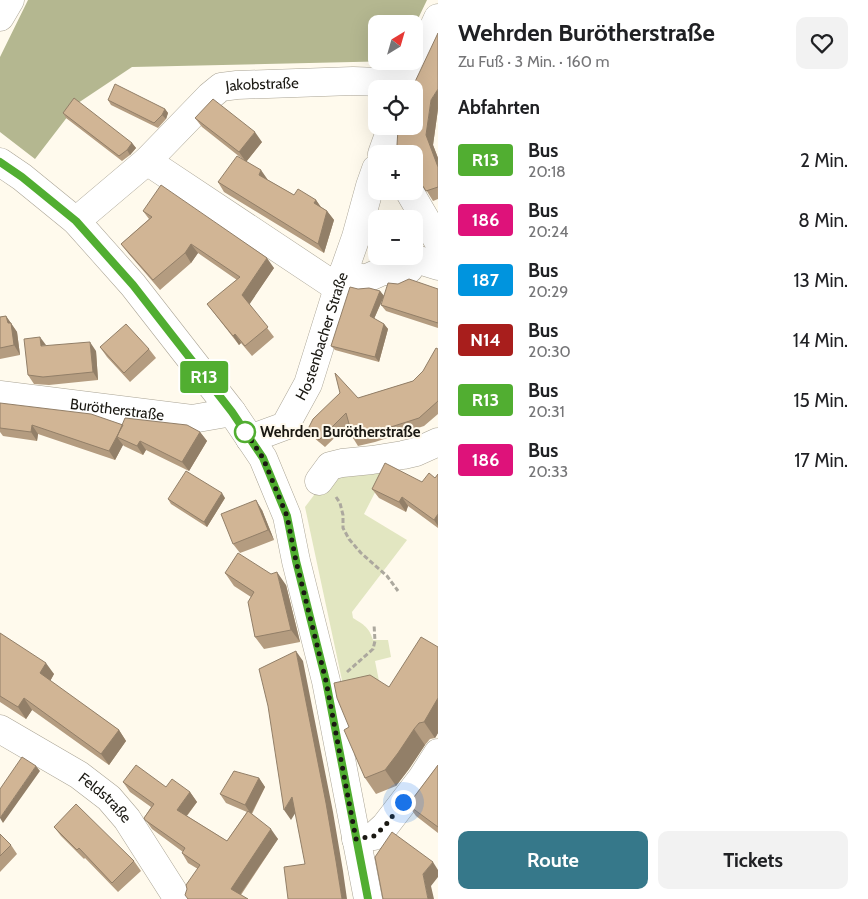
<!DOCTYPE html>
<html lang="de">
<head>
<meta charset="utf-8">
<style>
	:root { --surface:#fff; --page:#f2f2f2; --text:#202124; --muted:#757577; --accent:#36788a }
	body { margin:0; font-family:Cabin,sans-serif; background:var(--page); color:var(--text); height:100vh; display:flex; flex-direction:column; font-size:19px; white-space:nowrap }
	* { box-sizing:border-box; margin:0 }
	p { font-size:16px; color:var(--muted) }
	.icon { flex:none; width:28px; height:28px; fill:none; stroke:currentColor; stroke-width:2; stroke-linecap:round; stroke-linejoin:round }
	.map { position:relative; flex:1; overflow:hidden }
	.side { display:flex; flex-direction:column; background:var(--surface); width:430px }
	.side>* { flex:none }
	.badge { padding:0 10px; border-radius:4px; font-size:18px; line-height:32px }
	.needle { width:32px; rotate:37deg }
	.controls { position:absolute; left:368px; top:15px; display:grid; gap:10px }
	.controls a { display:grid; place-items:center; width:55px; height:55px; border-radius:10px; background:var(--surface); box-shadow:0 5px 20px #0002; font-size:25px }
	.you { position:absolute; width:25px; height:25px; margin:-12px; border:4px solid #fff; border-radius:50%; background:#1a73e8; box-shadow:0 0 0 8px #1a73e833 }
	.map>.badge { position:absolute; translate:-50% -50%; box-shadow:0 0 0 2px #fff }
	h2 { padding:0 20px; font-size:19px; line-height:45px }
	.round { display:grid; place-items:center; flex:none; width:52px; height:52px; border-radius:10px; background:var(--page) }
	.summary { display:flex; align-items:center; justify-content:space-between; height:85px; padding:0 20px }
	h1 { font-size:24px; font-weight:800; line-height:38px }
	.button { display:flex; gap:10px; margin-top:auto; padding:10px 20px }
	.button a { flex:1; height:58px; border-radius:10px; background:var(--accent); color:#fff; font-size:20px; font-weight:800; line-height:58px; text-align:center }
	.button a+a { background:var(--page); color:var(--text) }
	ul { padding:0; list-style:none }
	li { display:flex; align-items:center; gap:15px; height:60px; padding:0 20px }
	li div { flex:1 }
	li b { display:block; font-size:19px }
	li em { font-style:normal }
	li .badge { min-width:55px; font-weight:700; text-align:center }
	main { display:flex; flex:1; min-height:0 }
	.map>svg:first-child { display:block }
</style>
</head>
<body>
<main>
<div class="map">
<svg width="438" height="899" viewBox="0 0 438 899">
	<rect width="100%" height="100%" fill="#fffaed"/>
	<path fill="#e2e6c1" d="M386,471L364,514L407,540L352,612L353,618C364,625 369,627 373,640H388L391,657L375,661L381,691L346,699L305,507L330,474Z"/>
	<path fill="#b4b790" d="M28,0H427L414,27V24H376V61H397L132,67L78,103L35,159L0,132V57Z"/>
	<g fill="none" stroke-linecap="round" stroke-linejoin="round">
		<g stroke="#aaa495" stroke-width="29">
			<g id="minor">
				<path d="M405,89L438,18"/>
				<path d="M382,154L392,126"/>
				<path d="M147,161L338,288"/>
				<path d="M0,162L22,177L76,221L133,285L232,412L263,458L287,516L296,561L326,681L368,899"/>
				<path d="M409,191L438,241"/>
				<path id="s1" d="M76,221L147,161L210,96L221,87L237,85L353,81L407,83"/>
				<path d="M406,256L438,266"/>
				<path d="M343,273L365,279L385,270L400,275L409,269L412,259"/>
				<path id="s2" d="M0,395L192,419L232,412"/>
				<path id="s3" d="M250,439L285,426L308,384L338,288L356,237L370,186L376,169"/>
				<path d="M319,481L330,466L342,463L372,460L403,455L416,452L438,442"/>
				<path id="s4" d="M0,729L79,775L109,798L127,819L178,899"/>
				<path d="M356,839L374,836L385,826L422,778L438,753"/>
			</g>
		</g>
		<g stroke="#aaa495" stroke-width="29">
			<path id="highway" d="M0,17L10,0"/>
		</g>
		<path stroke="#aca89e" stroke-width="3" stroke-dasharray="5 2.5" stroke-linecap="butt" d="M336,497L340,503L343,515V528L349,539L361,553L387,576L398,591
			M347,672L373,649L375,641L374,624"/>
		<use href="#minor" stroke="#fff" stroke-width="28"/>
		<use href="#highway" stroke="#fff" stroke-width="28"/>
	</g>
	<path fill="#b49c80" d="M108,100L165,109L168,113L166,119L158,128L111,105Z
		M438,109L433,145L438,158V199L433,201L420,180L417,178L414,177V154H400Z
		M63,113L132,143L136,148L130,155L122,161L66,118Z
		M195,118L262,142L246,162L268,180L294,195L316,200L321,207L327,211L334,220L324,253L224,192L218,182L245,161L202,127Z
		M143,211L274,268L249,304L274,337L252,356L241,343L239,345L207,304L237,280L198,253L191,263L160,290L128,253L121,244L149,219Z
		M358,289L380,291L384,296L374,319L384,324L388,329L379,362L335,350L331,346Z
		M438,289V328L386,311L381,305Z
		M6,316L17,332L20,355L0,359V317Z
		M46,346L96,351L98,380L49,385L34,384L28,375Z
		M100,347L149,349L156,358L130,382L107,357Z
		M438,349V414L424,426L375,442L358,446L353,438L349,424L325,447L313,437L308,429L358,398L413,381L423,371Z
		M0,405L122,425L200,432L207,441L189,471L146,450L143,455L124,446L123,445L115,460L38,434L37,441L3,436L0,432Z
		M438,474V528L408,506L406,512L379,498L372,489L422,482L435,478Z
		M225,498L207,527L171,504L168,499Z
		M262,510L274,540L240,553L233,544Z
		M225,573L286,585L300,642L264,649L255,637L251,597L234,586Z
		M0,633L54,674L50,681L119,730L126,741L109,765L32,710L26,719L0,702Z
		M438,647V733L435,738L430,739L425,745L409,769L396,786L376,794L365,778L349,727L389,687Z
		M438,765V833L416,816L408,805Z
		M259,778L265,787L252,814L278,839L241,895L188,863L182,853L183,852L152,829L144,818L151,807L130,792L123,782L166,787L190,792L197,802L187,816L227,841L247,812L226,803L220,794Z
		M54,827L134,861L141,871L118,892L85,858L84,859L61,836Z
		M0,834L11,845L17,854L0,872Z"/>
	<path fill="#927f68" d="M438,89V109L433,145L438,158V167L426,135L431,100Z
		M165,109L168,113L166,119L162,115Z
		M255,132L262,142L246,162L239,152Z
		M132,143L136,148L130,155L127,150Z
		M261,170L268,180L259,175Z
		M316,200L322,209L314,203Z
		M327,211L334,220L324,253L318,244Z
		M191,244L198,253L191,263L185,253Z
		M267,258L274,268L249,305L242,295Z
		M380,291L384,296L373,321L370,316Z
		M6,316L17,332L20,355L14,345Z
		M384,324L388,329L379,362L375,357Z
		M235,334L241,343L239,345L233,336Z
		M40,337L46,345L41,346Z
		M90,342L96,351L98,380L93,372Z
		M32,425L38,434L37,441L31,432Z
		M123,425L117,437L123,445L115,460L109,451Z
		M200,432L207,441L189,471L182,462Z
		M140,441L146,450L143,455L137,446Z
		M222,493L225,498L207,527L204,522Z
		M402,497L408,506L406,512L399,502Z
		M256,500L262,510L274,540L268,530Z
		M438,514V526L434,520Z
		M277,572L286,585L300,642L291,630Z
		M296,651L303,661L333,812L343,871L347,899H342Z
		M46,663L54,674L48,685L40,673Z
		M24,698L32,710L26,719L18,707Z
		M438,698V733L435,738L424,722Z
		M414,729L425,745L409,769L396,786L385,770Z
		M119,730L126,741L109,765L101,754Z
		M36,766L40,771L3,823L0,818Z
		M259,778L265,787L251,814L245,805Z
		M190,792L197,802L184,819L177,810Z
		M292,797L299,807L291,820L284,810Z
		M271,829L278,839L237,899L231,889Z
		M433,862L438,870V877L431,886L434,899H428L423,874Z"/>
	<path fill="#d1b595" stroke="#927f68" d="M438,33V89L431,100L426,135L438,167V187L426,191L414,172V154H400L397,145L398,129L399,126H414V89H410L413,86Z
		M115,84L165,109L162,115L154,123L108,100Z
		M74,98L132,143L127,150L119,156L63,113Z
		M213,99L255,132L239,152L195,118Z
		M237,156L261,170L259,175L294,195L298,189L316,200L314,203L327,211L318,244L218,182Z
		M161,185L267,258L242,295L268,327L245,346L235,334L233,336L207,304L240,277L191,244L185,253L153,280L121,244L152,217L143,211Z
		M409,279L438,289V323L381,305L388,283L398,284Z
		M350,287L358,289L369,288L380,291L370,316L384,324L375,357L331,346Z
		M6,316L8,323H11L14,345L0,348V317Z
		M126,324L149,349L124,373L100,347Z
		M40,337L41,346L90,342L93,372L43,377L28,375L24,339Z
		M436,348L438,349V401L419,418L369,434L353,438L346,413L319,440L308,429L313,419L340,393L335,373L358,398L413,381L423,371Z
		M0,403L91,414L123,425L109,451L32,425L31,432L0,428Z
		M125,418L187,425L200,432L182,462L140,441L137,446L117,437Z
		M385,463L422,482L429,473L435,478L438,474V514L434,520L402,497L399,502L372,489Z
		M186,471L222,493L204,522L168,499Z
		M256,500L268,530L233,544L221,514Z
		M238,553L271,574L277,572L291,630L255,637L248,602L254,592L225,573Z
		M0,633L46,663L40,673L119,730L101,754L24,698L18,707L0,696Z
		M421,637L438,647V698L424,722L419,723L414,729L398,753L385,770L365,778L344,730L349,727L337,698L334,683L370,675L389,687Z
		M296,651L326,803L336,861L342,899H288L284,867L305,864L292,797L284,810L268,706L259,669Z
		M22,757L36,766L0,818V789Z
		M136,765L166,787L172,779L190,792L177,810L227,841L248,811L271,829L231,889L248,899H188L185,895L187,889L186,885L200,865L182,853L185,848L145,820L144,818L154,804L123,782Z
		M438,765V827L408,805Z
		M234,771L259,778L245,805L220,794Z
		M76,804L134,861L112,883L79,848L77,850L54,827Z
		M392,832L433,862L423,874L428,899H383L375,857Z
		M0,834L11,845L0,856Z"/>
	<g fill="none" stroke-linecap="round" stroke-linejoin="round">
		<g stroke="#fff" stroke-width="11">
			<path id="line" d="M0,162L22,177L76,221L133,285L232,412L263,458L287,516L296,561L326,681L368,899"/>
		</g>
		<use href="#line" stroke="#51ae31" stroke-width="8"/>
		<path stroke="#1a1812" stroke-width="5" stroke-dasharray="0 9" d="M245,432L241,425L263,458L287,516L296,561L326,681L356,839L374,836L385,826L403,802"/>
	</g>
	<circle fill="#fff" stroke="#51ae31" stroke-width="2.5" cx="245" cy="432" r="10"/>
	<g text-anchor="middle" stroke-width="4" stroke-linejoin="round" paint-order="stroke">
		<g font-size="15" fill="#1a1812" stroke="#fffaed">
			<text dy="5" stroke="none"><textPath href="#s1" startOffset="239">Jakobstraße</textPath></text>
			<text dy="5" stroke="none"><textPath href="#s3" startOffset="135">Hostenbacher Straße</textPath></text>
			<text dy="5" stroke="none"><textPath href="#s2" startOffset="118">Burötherstraße</textPath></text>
			<text dy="5" stroke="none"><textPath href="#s4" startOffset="126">Feldstraße</textPath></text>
		</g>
		<g font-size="15" font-weight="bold" fill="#1a1812" stroke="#fffaed" text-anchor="start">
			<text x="260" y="437">Wehrden Burötherstraße</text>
		</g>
	</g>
</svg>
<div class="controls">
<a><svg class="needle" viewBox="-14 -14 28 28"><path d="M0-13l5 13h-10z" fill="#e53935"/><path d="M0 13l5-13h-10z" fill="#757577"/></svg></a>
<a><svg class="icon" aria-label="locate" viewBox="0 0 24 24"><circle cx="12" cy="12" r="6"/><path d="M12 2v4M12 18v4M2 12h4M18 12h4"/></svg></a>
<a>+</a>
<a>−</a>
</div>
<div class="you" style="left:403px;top:802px"></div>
<b class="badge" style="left:204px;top:377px;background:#51ae31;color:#fff">R13</b>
</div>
<section class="side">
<div class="summary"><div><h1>Wehrden Burötherstraße</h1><p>Zu Fuß · 3 Min. · 160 m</p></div><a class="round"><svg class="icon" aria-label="heart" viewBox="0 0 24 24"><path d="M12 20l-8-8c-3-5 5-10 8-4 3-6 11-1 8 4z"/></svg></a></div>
<h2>Abfahrten</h2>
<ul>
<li><span class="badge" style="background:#51ae31;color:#fff">R13</span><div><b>Bus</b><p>20:18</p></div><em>2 Min.</em></li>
<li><span class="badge" style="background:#de127a;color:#fff">186</span><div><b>Bus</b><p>20:24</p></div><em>8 Min.</em></li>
<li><span class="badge" style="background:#0094de;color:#fff">187</span><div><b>Bus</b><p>20:29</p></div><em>13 Min.</em></li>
<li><span class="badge" style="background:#a81e1c;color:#fff">N14</span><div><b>Bus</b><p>20:30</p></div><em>14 Min.</em></li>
<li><span class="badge" style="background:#51ae31;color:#fff">R13</span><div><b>Bus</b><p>20:31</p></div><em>15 Min.</em></li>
<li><span class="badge" style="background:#de127a;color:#fff">186</span><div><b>Bus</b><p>20:33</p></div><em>17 Min.</em></li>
</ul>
<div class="button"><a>Route</a><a>Tickets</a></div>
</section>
</main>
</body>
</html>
